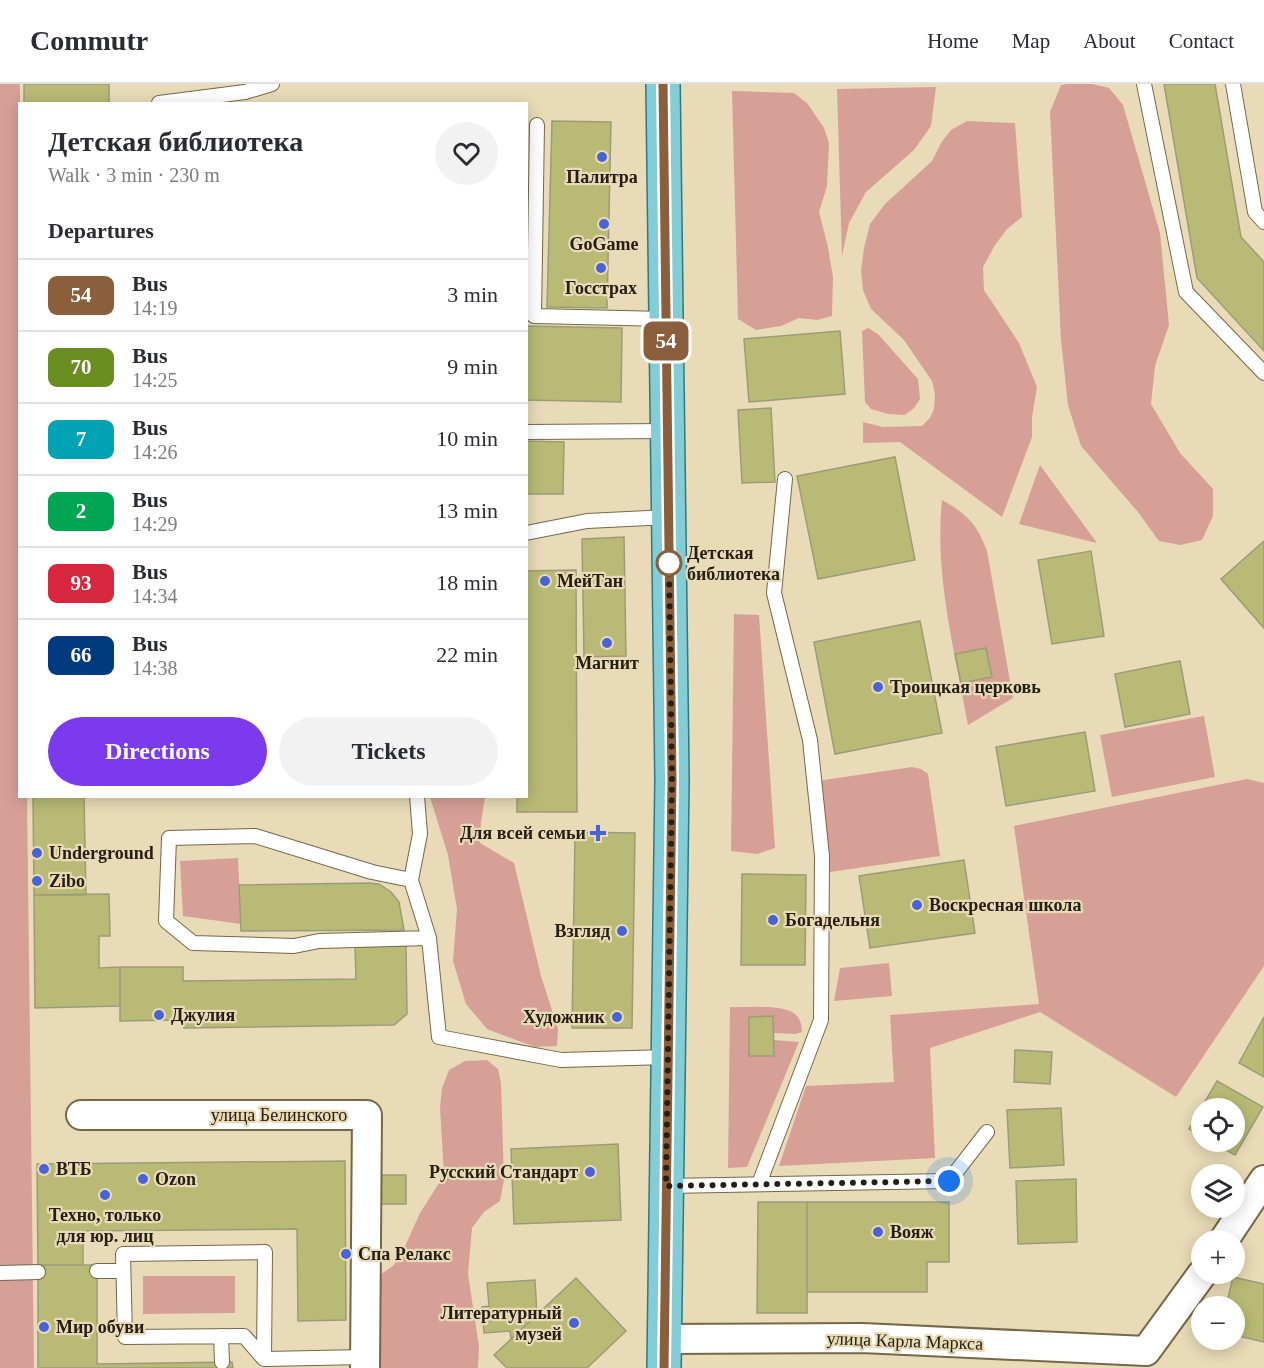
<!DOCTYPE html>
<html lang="en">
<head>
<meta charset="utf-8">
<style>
	:root { --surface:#fff; --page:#f2f2f3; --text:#2b2b33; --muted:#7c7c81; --line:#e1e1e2; --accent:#7c3aed }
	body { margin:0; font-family:Georgia,serif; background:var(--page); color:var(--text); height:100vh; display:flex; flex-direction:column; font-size:22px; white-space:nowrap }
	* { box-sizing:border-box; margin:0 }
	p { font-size:20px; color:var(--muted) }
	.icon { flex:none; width:33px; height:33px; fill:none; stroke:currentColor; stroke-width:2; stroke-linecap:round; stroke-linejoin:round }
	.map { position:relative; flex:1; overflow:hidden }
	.drawer { position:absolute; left:18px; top:18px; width:510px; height:696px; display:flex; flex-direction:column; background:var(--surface); border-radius:0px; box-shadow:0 3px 15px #0003 }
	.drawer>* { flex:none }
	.badge { padding:0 12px; border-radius:9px; font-size:21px; line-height:39px }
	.fabs { position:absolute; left:1191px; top:1014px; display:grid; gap:12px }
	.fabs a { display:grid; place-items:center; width:54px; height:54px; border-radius:50%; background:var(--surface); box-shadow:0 3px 15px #0003; font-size:30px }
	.you { position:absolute; width:30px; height:30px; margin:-15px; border:4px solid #fff; border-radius:50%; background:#1a73e8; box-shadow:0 0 0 9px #1a73e833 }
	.map>.badge { position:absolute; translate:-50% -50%; box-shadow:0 0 0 3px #fff }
	h2 { padding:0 30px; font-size:22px; line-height:54px }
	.round { display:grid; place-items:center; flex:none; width:63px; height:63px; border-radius:32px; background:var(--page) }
	.head { display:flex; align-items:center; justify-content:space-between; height:102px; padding:0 30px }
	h1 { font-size:28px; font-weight:800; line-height:45px }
	.button { display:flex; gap:12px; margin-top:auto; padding:12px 30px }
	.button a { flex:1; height:69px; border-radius:36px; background:var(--accent); color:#fff; font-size:24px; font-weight:800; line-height:69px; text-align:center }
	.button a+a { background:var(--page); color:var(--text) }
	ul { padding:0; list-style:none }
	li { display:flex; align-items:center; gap:18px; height:72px; padding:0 30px; border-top:2px solid var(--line) }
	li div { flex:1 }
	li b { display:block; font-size:22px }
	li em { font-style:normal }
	li .badge { min-width:66px; font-weight:700; text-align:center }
	header { display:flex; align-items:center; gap:36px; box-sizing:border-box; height:84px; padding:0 30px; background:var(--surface); border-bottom:2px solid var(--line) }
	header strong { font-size:28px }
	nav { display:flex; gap:33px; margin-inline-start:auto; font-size:21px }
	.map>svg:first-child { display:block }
</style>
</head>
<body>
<header>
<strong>Commutr</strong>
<nav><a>Home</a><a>Map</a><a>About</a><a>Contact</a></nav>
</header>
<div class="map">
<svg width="1264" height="1284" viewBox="0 0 1264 1284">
	<rect width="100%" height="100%" fill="#e9dbb7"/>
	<path fill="#d7a097" d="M0,0H20V712L27,713L34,1284H0Z
		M1067,0H1092L1109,4L1123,21L1160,149L1169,241L1155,282L1151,320L1180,369L1213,405V432L1202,456L1180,461L1159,457L1138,428L1081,362L1068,321L1061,256L1050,28L1061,1Z
		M936,3L931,42L914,66L866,108L849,139L842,172L837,5Z
		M732,7L794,9L807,19L824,44L829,59L827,102L819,128L828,163L833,193L832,232L817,236L799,234L781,242L756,246L738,235Z
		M967,37L1015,39L1022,133L1007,145L995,161L983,183L984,206L1019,259L1037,303L1032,333V353L1002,433L900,358L863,359V338L883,343L922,342L930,334L934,325L935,310L932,297L904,256L871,225L863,206L861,187L864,164L870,140L885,120L932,77L941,59L951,46Z
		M868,244L878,250L918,295L920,315L914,324L905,331L888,330L871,325L865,318L862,247Z
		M1040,381L1097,459L1019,440Z
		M942,416C967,430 977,440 987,467L1013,614L968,641C955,568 934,490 942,416Z
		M734,530L759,531L775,764L757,770L731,767Z
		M1204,632L1215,693L1112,713L1100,651Z
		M912,683L921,685L928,690L940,772L830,788L817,697Z
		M1247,695L1264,699V882L1176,1013L1040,928L930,964L935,1074L779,1082L806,1002L894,998L890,931L1039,920L1014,742Z
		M430,713H485L481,738L480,759L514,779L541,892L558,945L557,962L535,963L487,945L466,920L453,877L457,825L448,771Z
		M238,774L241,840L183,832L180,777Z
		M889,879L892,912L834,917L840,884Z
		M730,923C746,924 778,920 792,928C800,932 802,941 802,948L795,950L774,949L773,932L749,933L750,972H774V956L799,958L747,1083L728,1084Z
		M487,976L498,985L501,999L504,1096L500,1117L484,1128L472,1144L468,1190L479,1263L478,1284H375L381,1190L393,1182L402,1169L420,1129L444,1091L440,1024L442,1004L449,986L465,977Z
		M143,1192H235V1229L143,1230Z"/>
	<path fill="#b8ba75" stroke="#9b9d79" stroke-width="1.5" d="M24,0H109V20H24Z
		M1164,0H1215L1241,153L1264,178V267L1197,194Z
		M552,37L611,38L607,224L547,223Z
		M526,242L622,244L621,318L526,316Z
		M840,247L845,310L749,318L744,255Z
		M771,324L775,398L742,399L738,326Z
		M526,357L564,358L563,410H526Z
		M895,373L915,476L818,495L797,392Z
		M624,453L626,572L584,573L582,455Z
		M1264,457V544L1221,495Z
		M1091,467L1104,552L1052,560L1038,476Z
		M576,486L577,728H517V712H526V487Z
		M920,537L942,649L835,670L814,558Z
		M986,564L992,593L961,599L955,570Z
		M1180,577L1190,630L1125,643L1115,590Z
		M1085,648L1095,707L1006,722L996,663Z
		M33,712H84L86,811H34Z
		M575,748L635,749L632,944H572Z
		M964,776L975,849L870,864L859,792Z
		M742,790L806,791L805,881H741Z
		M369,799L379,800L391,808L399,818L404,846L241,847L239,801Z
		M109,810L110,852H99V884L120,883V922L35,924L34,811Z
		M355,861L406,862L407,930L394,941L184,944V936L120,937V883H183V897L356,895Z
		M773,932L774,972H749V933Z
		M1264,933V993L1239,979Z
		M1015,966L1052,968L1050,1000L1014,998Z
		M1217,997L1263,1023L1235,1071L1211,1058H1234V1024H1202V1052L1189,1045Z
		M1061,1024L1064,1081L1010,1084L1007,1026Z
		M618,1060L621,1136L514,1140L511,1065Z
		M345,1077L346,1236L298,1237L297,1145L83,1147V1181H38L37,1080Z
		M378,1091H406V1120H379Z
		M1076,1095L1077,1158L1018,1160L1016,1097Z
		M758,1118H807V1229H757Z
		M807,1118H949V1178H927V1208H807Z
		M38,1181H97V1280L232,1278L233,1284H38Z
		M1233,1193L1264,1200V1258L1234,1251V1222H1226Z
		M576,1194L626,1247L587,1284H507L494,1271Z
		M535,1196L537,1231L511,1255L510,1247L484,1249L482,1223L489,1222L487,1199Z"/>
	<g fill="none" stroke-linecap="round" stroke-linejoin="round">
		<g stroke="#756848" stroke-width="16">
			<path id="lane" d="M1144,0L1186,208L1264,289
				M1233,0L1255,128L1264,138
				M159,19L245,8L272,0
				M537,41L534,232L666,235
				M526,348L668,347
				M526,449L587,437L669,433
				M417,712L420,750L411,796L429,854L439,953L561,976L668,973
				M411,796L372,788L255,752L169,754L166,837L193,859L294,862L319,857L429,854
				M759,1100L821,936L822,772L810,656L774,509L785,395
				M666,1102L949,1097L987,1048
				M97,1187H123
				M0,1189L38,1188
				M221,1252L222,1278
				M264,1275L265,1168L123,1170L125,1253L244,1252L264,1275L365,1273"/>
		</g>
		<g stroke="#756848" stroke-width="32">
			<path id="street" d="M81,1031H367L365,1284
				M1224,1156L1264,1096
				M664,1255L862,1254L1146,1267L1202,1190"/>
		</g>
		<g stroke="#2d7a82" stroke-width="36">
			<path id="primary" d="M663,0L672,695L664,1284"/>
		</g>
		<use href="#lane" stroke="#fff" stroke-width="14"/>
		<use href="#street" stroke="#fff" stroke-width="28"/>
		<use href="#primary" stroke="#83cdd7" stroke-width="33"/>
	</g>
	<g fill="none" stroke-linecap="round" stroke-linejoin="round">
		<g stroke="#fff" stroke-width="14">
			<path id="line" d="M663,0L672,695L664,1284"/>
		</g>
		<use href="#line" stroke="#8b5e3c" stroke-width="9"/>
		<path stroke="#262013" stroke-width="6" stroke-dasharray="0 10.8" d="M669,479L672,695L666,1102L949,1097"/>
	</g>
	<g fill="#4963d7" stroke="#e9dbb7" stroke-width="2">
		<circle cx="602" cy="73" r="6"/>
		<circle cx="604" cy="140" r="6"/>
		<circle cx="601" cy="184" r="6"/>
		<circle cx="545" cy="497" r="6"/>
		<circle cx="607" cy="559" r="6"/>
		<circle cx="878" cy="603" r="6"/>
		<path d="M595 740h6v6h6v6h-6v6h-6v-6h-6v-6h6z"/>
		<circle cx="37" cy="769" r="6"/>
		<circle cx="37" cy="797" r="6"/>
		<circle cx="917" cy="821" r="6"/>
		<circle cx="773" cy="836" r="6"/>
		<circle cx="622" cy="847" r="6"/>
		<circle cx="159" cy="931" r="6"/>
		<circle cx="617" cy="933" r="6"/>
		<circle cx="44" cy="1085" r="6"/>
		<circle cx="590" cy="1088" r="6"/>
		<circle cx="143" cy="1095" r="6"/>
		<circle cx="105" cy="1111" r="6"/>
		<circle cx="878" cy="1148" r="6"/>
		<circle cx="346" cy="1170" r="6"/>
		<circle cx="574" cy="1239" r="6"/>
		<circle cx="44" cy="1243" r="6"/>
	</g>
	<circle fill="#fff" stroke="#8b5e3c" stroke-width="3" cx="669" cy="479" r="12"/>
	<g text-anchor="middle" stroke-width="4.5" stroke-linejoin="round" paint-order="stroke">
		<g font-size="18" font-weight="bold" fill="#262013" stroke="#e9dbb7" text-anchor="start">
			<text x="602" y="99" text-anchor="middle">Палитра</text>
			<text x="604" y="166" text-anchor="middle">GoGame</text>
			<text x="601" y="210" text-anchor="middle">Госстрах</text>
			<text x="557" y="503">МейТан</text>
			<text x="607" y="585" text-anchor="middle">Магнит</text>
			<text x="890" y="609">Троицкая церковь</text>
			<text x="586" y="755" text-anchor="end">Для всей семьи</text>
			<text x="49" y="775">Underground</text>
			<text x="49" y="803">Zibo</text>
			<text x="929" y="827">Воскресная школа</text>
			<text x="785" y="842">Богадельня</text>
			<text x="610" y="853" text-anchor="end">Взгляд</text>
			<text x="171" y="937">Джулия</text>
			<text x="605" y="939" text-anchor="end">Художник</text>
			<text x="56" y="1091">ВТБ</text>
			<text x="578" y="1094" text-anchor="end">Русский Стандарт</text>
			<text x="155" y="1101">Ozon</text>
			<text x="105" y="1137" text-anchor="middle">Техно, только<tspan x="105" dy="21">для юр. лиц</tspan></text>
			<text x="890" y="1154">Вояж</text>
			<text x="358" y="1176">Спа Релакс</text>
			<text x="562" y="1235" text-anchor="end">Литературный<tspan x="562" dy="21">музей</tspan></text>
			<text x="56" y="1249">Мир обуви</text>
		</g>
		<g font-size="18" font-weight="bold" fill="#262013" stroke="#e9dbb7" text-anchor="start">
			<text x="687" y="475">Детская<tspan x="687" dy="21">библиотека</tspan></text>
		</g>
		<g font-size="18" fill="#262013" stroke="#e9dbb7">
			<text x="279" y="1037">улица Белинского</text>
			<text transform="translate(905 1257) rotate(2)" y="6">улица Карла Маркса</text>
		</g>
	</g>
</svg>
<div class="fabs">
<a><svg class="icon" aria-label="locate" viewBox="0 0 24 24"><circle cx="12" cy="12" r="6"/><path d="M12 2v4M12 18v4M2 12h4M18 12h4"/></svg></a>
<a><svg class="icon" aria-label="layers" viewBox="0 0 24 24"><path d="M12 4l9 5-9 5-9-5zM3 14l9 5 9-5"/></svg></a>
<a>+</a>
<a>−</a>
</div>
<div class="you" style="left:949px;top:1097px"></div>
<b class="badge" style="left:666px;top:257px;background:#8b5e3c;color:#fff">54</b>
<section class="drawer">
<div class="head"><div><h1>Детская библиотека</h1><p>Walk · 3 min · 230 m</p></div><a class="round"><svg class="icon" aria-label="heart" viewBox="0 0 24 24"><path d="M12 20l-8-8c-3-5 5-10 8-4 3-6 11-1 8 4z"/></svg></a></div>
<h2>Departures</h2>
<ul>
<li><span class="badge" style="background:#8b5e3c;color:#fff">54</span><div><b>Bus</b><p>14:19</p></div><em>3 min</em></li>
<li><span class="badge" style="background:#6b8e23;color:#fff">70</span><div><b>Bus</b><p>14:25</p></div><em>9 min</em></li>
<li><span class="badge" style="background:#00a3b4;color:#fff">7</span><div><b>Bus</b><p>14:26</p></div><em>10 min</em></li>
<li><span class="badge" style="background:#00a651;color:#fff">2</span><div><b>Bus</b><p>14:29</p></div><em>13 min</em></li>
<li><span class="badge" style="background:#d7263d;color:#fff">93</span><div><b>Bus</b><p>14:34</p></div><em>18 min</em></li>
<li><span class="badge" style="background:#003b80;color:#fff">66</span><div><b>Bus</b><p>14:38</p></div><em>22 min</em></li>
</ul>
<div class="button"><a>Directions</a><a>Tickets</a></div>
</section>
</div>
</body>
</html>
